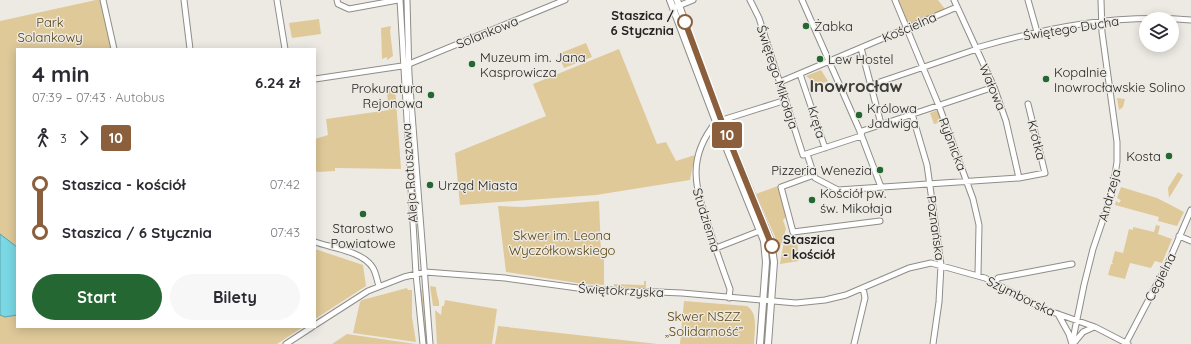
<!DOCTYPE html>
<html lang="pl">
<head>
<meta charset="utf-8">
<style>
	:root { --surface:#fff; --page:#f7f7f7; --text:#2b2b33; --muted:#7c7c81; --accent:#246732 }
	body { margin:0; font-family:Quicksand,sans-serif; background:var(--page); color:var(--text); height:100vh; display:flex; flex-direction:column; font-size:15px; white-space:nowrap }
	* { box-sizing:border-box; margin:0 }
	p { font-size:13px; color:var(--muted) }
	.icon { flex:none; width:22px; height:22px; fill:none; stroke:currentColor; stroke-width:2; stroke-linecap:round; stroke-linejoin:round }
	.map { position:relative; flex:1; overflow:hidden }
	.panel { position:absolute; left:16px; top:48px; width:300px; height:280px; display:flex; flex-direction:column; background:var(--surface); border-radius:0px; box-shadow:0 2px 10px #0003 }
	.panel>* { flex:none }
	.badge { padding:0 8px; border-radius:3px; font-size:14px; line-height:26px }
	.tools { position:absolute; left:1139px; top:12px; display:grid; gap:8px }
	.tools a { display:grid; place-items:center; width:40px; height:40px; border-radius:50%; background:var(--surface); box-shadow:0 2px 10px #0003; font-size:20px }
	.map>.badge { position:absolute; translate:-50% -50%; box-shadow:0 0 0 2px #fff }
	.legs { display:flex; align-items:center; gap:6px; height:44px; padding:0 16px; font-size:13px }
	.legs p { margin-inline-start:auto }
	.headline { display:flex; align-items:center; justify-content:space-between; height:68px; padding:0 16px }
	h1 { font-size:22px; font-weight:700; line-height:30px }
	.button { display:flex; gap:8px; margin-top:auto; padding:8px 16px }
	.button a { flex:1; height:46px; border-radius:24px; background:var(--accent); color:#fff; font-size:16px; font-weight:700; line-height:46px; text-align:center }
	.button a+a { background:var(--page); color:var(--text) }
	ul { padding:0 16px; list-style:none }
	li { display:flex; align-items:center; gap:14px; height:48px; font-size:15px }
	li i { display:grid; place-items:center; width:6px; height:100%; margin:0 5px; background:currentColor }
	li i::after { content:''; width:10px; height:10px; margin:-5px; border:3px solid; border-radius:50%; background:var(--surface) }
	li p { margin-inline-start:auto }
	li:first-child i { background:linear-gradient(#0000 50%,currentColor 0) }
	li:last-child i { background:linear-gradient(currentColor 50%,#0000 0) }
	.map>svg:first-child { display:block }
</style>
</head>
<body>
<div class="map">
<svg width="1191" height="344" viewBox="0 0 1191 344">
	<rect width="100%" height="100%" fill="#edeae4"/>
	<path fill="#dfc999" d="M96,0H100L111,49H17V327H303L277,344H0V21Z
		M897,0H938L945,9L911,24L906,20Z
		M319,19L321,34L292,38L289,23Z
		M391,26L390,31L393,56L387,60V57L382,59L381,28Z
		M586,43L592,57L564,68L558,54Z
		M619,49L657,144L666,142L676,161L695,155L690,180L596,195L460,205L455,153L546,116L533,84Z
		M821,70L828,81L814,87V90L808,88L812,87L809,78L806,76Z
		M386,86H395L401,169L335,168V171L317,172L315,169V139L328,135L326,119L389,110Z
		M1117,98L1125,99L1123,107L1119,110Z
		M938,110L942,122L934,124L930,113Z
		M1178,172L1183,175L1169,198L1168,188Z
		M778,186L786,217L783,220L786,229L780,248L756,194Z
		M1121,187L1157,198L1184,212L1177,226L1158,221L1159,217L1115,205L1116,201L1119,203L1121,200L1117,198Z
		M599,201L601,252H604V285L584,284L506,272L498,206L523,207Z
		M1156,225L1160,226L1158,234L1172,239L1162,263L1155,261L1151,268L1130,263L1125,279L1108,275L1111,264H1113L1112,262L1115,251L1123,253L1129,229L1133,230V227L1154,232Z
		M797,239L799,261L780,264L784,241Z
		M315,249L363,265L366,286L315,319Z
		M644,281H646V288L614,286V284L644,285Z
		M430,286L436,287C436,295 440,300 439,306H433Z
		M407,288L408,290H412V317L416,342L353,333L360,302L362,300Z
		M420,290H422L427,344H426Z
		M445,300L497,309L492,344H437L435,310L441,315L442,306H444Z
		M684,301L747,306C759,314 754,331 754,344H680Z
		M498,326L658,344H495Z
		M347,334L416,344H332Z"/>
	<path fill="#79d8e4" stroke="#5fa1a9" d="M0,234L17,247V315L5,317L0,315Z"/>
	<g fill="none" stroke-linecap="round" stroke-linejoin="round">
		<g stroke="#8f8d88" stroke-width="7">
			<path id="minor" d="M103,0L114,49
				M184,0L190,49
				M277,0L285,49
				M337,0L338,4L349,9L398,0
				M400,0L416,274L423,344
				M407,0L409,75L430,344
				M750,0L759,18L803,155L861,136
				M802,0L859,129L881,187
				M895,0L939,106L973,199L979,225L978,275
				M954,0L994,87L1006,121L1019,178
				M1028,0L1037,32
				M676,7L693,0
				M861,48L881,124
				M976,48C1049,27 1115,14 1191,20
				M409,64L565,0
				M800,74L825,148
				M315,79L402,66
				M780,82L957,7
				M871,85L977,49
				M912,114L927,165L941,265L939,302L933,344
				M861,135L862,131L994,87
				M807,154L815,178L838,190L1019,178L1045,173L1028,104
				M814,175L781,187L793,232L880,221
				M1179,236L1191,241
				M315,242C332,248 363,251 373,268C376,273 377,280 379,286
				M716,248L757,232
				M995,282L998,278L1072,264
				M729,298L730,289C723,270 716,250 710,231C696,189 685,160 716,122L786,100
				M1058,314L1069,334L1072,344
				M315,325L368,291L404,277L425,272L505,278L585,289L682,293L796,303L825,300L846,295L909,268L931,263L985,278L1044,309L1095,327L1128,344
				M1126,343L1169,261L1191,210
				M286,344L312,327
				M854,344L865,298L863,288
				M1072,344L1084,285L1093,249L1112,193L1117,162V142L1102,32L1101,0
				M1073,344L1083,332L1094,327"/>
		</g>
		<g stroke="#8f8d88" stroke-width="8">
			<path id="major" d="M670,0L718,127L764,241L766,262L760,344
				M677,0L723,125L771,241L774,262L768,344"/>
		</g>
		<use href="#minor" stroke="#fff" stroke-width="5"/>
		<use href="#major" stroke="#fff" stroke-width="6"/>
	</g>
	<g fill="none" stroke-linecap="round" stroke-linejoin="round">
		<g stroke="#fff" stroke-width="9">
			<path id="line-1" d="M685,22L723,125L772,246"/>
		</g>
		<use href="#line-1" stroke="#8b5e3c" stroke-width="6"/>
	</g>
	<g fill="#fff" stroke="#8b5e3c" stroke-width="2">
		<circle cx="685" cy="22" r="7"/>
		<circle cx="772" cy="246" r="7"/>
	</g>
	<g fill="#246732" stroke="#edeae4" stroke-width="1.5">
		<circle cx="806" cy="26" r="4"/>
		<circle cx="820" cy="59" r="4"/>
		<circle cx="472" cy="64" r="4"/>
		<circle cx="1046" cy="79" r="4"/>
		<circle cx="431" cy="95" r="4"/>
		<circle cx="859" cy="115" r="4"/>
		<circle cx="1169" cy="156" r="4"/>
		<circle cx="880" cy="170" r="4"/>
		<circle cx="430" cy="185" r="4"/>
		<circle cx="812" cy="200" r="4"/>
		<circle cx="363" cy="214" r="4"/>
	</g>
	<g text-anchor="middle" stroke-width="3" stroke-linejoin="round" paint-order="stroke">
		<g font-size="13" font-weight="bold" fill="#232220" stroke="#edeae4" text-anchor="end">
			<text x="674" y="20">Staszica /<tspan x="674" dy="15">6 Stycznia</tspan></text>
			<text x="783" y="244" text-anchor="start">Staszica<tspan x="783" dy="15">- kościół</tspan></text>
		</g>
		<g font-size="13" fill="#58430e" stroke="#edeae4">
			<text x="50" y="27">Park<tspan x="50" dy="15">Solankowy</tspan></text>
			<text x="562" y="240">Skwer im. Leona<tspan x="562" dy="15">Wyczółkowskiego</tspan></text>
			<text x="704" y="321">Skwer NSZZ<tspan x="704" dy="15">„Solidarność”</tspan></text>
		</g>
		<g font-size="13" fill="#232220" stroke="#edeae4" text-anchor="start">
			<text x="814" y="31">Żabka</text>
			<text x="480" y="62">Muzeum im. Jana<tspan x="480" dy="15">Kasprowicza</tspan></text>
			<text x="828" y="64">Lew Hostel</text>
			<text x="1054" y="77">Kopalnie<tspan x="1054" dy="15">Inowrocławskie Solino</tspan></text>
			<text x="423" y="93" text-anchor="end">Prokuratura<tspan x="423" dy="15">Rejonowa</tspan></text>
			<text x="867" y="113">Królowa<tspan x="867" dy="15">Jadwiga</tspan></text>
			<text x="1161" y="161" text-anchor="end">Kosta</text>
			<text x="872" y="175" text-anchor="end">Pizzeria Wenezia</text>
			<text x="438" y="190">Urząd Miasta</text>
			<text x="820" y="198">Kościół pw.<tspan x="820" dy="15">św. Mikołaja</tspan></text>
			<text x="363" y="233" text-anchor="middle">Starostwo<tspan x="363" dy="15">Powiatowe</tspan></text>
		</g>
		<g font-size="13" fill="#232220" stroke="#edeae4">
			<text transform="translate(909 27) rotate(-23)" y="5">Kościelna</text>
			<text transform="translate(1071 28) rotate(-9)" y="5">Świętego Ducha</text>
			<text transform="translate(487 32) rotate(-22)" y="5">Solankowa</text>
			<text transform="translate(778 77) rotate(72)" y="5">Świętego Mikołaja</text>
			<text transform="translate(993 87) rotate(67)" y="5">Wałowa</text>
			<text transform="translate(817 122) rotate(73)" y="5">Kręta</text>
			<text transform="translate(1037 140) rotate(76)" y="5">Krótka</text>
			<text transform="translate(953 144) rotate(69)" y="5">Rybnicka</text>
			<text transform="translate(409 173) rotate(-94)" y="5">Aleja Ratuszowa</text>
			<text transform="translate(1109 195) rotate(-75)" y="5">Andrzeja</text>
			<text transform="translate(707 220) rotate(73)" y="5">Studzienna</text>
			<text transform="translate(936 228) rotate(82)" y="5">Poznańska</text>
			<text transform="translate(1160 277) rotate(-63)" y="5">Cegielna</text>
			<text transform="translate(621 290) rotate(3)" y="5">Świętokrzyska</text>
			<text transform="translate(1021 296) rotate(26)" y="5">Szymborska</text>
		</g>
		<g font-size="17" font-weight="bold" fill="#403e39" stroke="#edeae4">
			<text x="856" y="92">Inowrocław</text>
		</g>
	</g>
</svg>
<div class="tools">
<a><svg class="icon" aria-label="layers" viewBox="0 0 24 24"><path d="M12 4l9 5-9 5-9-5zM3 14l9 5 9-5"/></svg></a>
</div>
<b class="badge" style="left:727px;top:135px;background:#8b5e3c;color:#fff">10</b>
<section class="panel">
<div class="headline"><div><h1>4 min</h1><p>07:39 – 07:43 · Autobus</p></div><b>6.24 zł</b></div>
<div class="legs"><svg class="icon" aria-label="walk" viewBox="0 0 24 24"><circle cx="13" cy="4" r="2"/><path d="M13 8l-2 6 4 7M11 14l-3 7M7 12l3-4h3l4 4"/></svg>3<svg class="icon" aria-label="forward" viewBox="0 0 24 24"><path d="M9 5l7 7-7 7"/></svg><b class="badge" style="background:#8b5e3c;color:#fff">10</b></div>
<ul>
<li><i style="color:#8b5e3c"></i><b>Staszica - kościół</b><p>07:42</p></li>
<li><i style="color:#8b5e3c"></i><b>Staszica / 6 Stycznia</b><p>07:43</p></li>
</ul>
<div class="button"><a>Start</a><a>Bilety</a></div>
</section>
</div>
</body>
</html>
